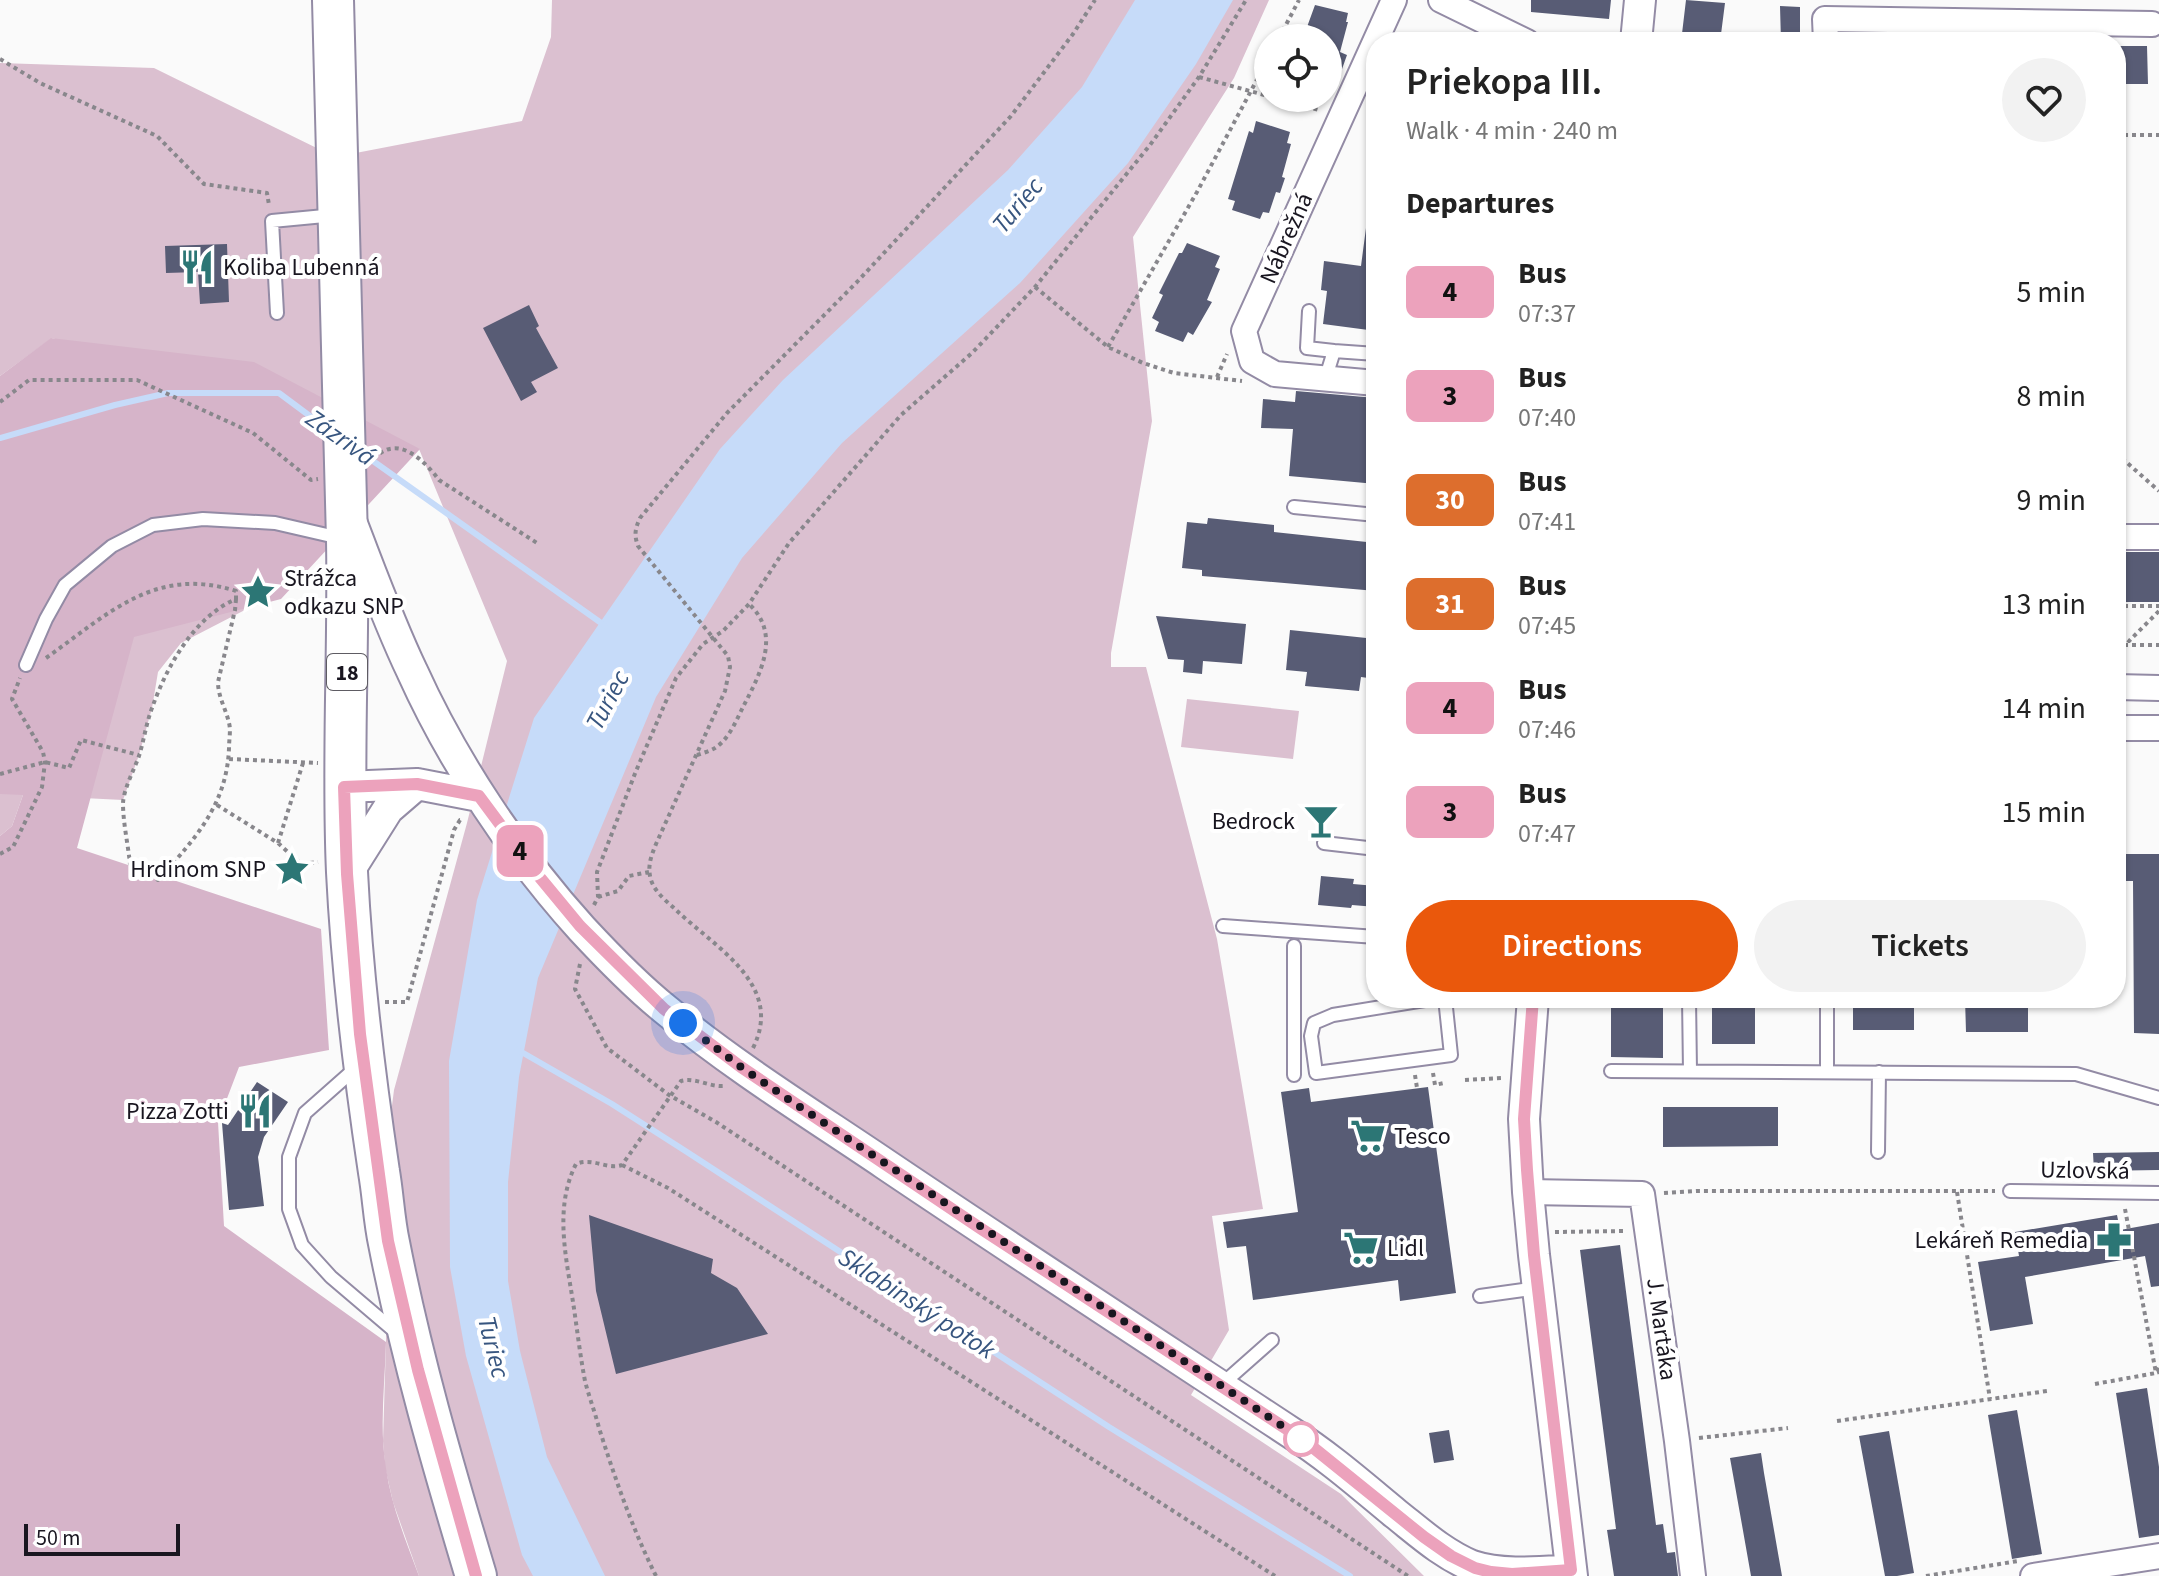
<!DOCTYPE html>
<html lang="en">
<head>
<meta charset="utf-8">
<style>
	:root { --surface:#fff; --page:#f2f2f2; --text:#222; --muted:#767676; --accent:#ea580c }
	body { margin:0; font-family:"Source Sans 3",sans-serif; background:var(--page); color:var(--text); height:100vh; display:flex; flex-direction:column; font-size:30px; white-space:nowrap }
	* { box-sizing:border-box; margin:0 }
	p { font-size:26px; color:var(--muted) }
	.icon { flex:none; width:44px; height:44px; fill:none; stroke:currentColor; stroke-width:2; stroke-linecap:round; stroke-linejoin:round }
	.map { position:relative; flex:1; overflow:hidden }
	.side { position:absolute; left:1366px; top:32px; width:760px; height:976px; display:flex; flex-direction:column; background:var(--surface); border-radius:32px; box-shadow:0 2px 6px #0004 }
	.side>* { flex:none }
	.badge { padding:0 16px; border-radius:12px; font-size:28px; line-height:52px }
	.fabs { position:absolute; left:1254px; top:24px; display:grid; gap:16px }
	.fabs a { display:grid; place-items:center; width:88px; height:88px; border-radius:50%; background:var(--surface); box-shadow:0 2px 6px #0004; font-size:40px }
	.scale { position:absolute; left:24px; bottom:20px; width:156px; box-sizing:border-box; padding-left:8px; border:4px solid #191620; border-top:0; font-size:22px; line-height:28px; white-space:nowrap; color:#191620; -webkit-text-stroke:6px #fff; paint-order:stroke }
	.you { position:absolute; width:40px; height:40px; margin:-20px; border:6px solid #fff; border-radius:50%; background:#1a73e8; box-shadow:0 0 0 12px #1a73e833 }
	.map>.badge { position:absolute; translate:-50% -50%; box-shadow:0 0 0 4px #fff }
	h2 { padding:0 40px; font-size:30px; line-height:72px }
	.round { display:grid; place-items:center; flex:none; width:84px; height:84px; border-radius:42px; background:var(--page) }
	.summary { display:flex; align-items:center; justify-content:space-between; height:136px; padding:0 40px }
	h1 { font-size:38px; font-weight:600; line-height:60px }
	.button { display:flex; gap:16px; margin-top:auto; padding:16px 40px }
	.button a { flex:1; height:92px; border-radius:48px; background:var(--accent); color:#fff; font-size:32px; font-weight:600; line-height:92px; text-align:center }
	.button a+a { background:var(--page); color:var(--text) }
	ul { padding:0; list-style:none }
	li { display:flex; align-items:center; gap:24px; height:104px; padding:0 40px }
	li div { flex:1 }
	li b { display:block; font-size:30px }
	li em { font-style:normal }
	li .badge { min-width:88px; font-weight:700; text-align:center }
	.map>svg:first-child { display:block }
</style>
</head>
<body>
<div class="map">
<svg width="2159" height="1576" viewBox="0 0 2159 1576">
	<rect width="100%" height="100%" fill="#fafafa"/>
	<path fill="#dbc0d0" d="M552,0H1269L1234,78L1133,237L1152,421L1111,653V667H1146L1217,939L1263,1209L1212,1216L1229,1330L1191,1395L1341,1494L1424,1576H419L393,1502L385,1467L383,1441L386,1342V1152L394,1090L467,823L507,661L419,449L52,338L0,376V63L154,68L335,157L522,121L551,37Z
		M268,598L181,643L158,672L152,708L139,755L123,800L23,795L12,826L0,836V697L97,631Z
		M1187,699L1299,711L1293,759L1181,747Z"/>
	<path fill="#d6b4c9" d="M51,338L254,362L420,449L281,599L134,637L77,848L321,929L329,1050L239,1067L218,1122L224,1226L386,1342C385,1383 379,1427 386,1468C391,1505 406,1541 419,1576H0V836L12,826L23,795L0,794V376Z"/>
	<path fill="#c6dbf9" d="M1135,0H1233L1196,64L1128,163L1020,283L842,443L742,558L656,697L538,978L519,1077L508,1182V1281L520,1351L547,1457L605,1576H533L522,1555L466,1356L450,1267L449,1061L477,900L534,718L720,449L783,380L1008,170L1082,87Z"/>
	<g fill="none" stroke-linecap="round" stroke-linejoin="round">
		<path stroke="#c6dbf9" stroke-width="6" d="M0,438L115,405L168,393H279L330,431
			M359,451L604,625
			M518,1050L612,1104L687,1152L1109,1427L1350,1576"/>
	</g>
	<path fill="#585c75" d="M1531,0H1611L1609,19L1531,12Z
		M1686,0L1725,3L1720,42H1681Z
		M1315,5L1348,13L1346,22H1348L1340,52L1347,55L1342,69L1336,68L1334,78L1328,77V38H1303Z
		M1780,6L1800,7V42H1781Z
		M2116,46H2147L2148,84H2116Z
		M1256,121L1290,132L1287,143L1291,144L1282,177L1285,178L1280,193L1276,192L1269,213L1263,212L1260,219L1232,210L1235,201L1228,199L1249,131L1253,133Z
		M1366,228H1376V331L1323,324L1327,291L1321,290L1324,261L1361,266Z
		M1187,243L1220,256L1215,267L1220,269L1207,300L1212,302L1193,335L1188,332L1183,342L1155,331L1159,322L1152,318L1163,295L1159,293L1179,253H1182Z
		M227,244L229,302L200,304L198,272L166,273L165,246Z
		M529,305L539,326L536,328L558,368L531,382L537,392L521,401L483,328Z
		M1296,391L1376,398V484L1289,476L1293,429L1261,428L1263,399L1295,402Z
		M1208,518L1274,525V532L1376,543V591L1202,576V570L1182,568L1187,522L1207,524Z
		M2116,552H2159V602H2116Z
		M1156,616L1246,624L1242,664L1203,661L1202,674L1183,672L1184,660L1168,659Z
		M1290,630L1376,639V679L1361,677L1359,691L1305,686L1307,672L1286,670Z
		M2116,854H2159V1034L2134,1033L2133,881H2116Z
		M1321,876L1354,879L1353,884L1376,886V907L1352,905L1351,908L1318,905Z
		M1611,998H1663V1058L1611,1057Z
		M1712,998H1755V1044H1712Z
		M1853,998H1914V1030H1853Z
		M1965,998H2028V1032H1966Z
		M257,1082L288,1102L264,1137L258,1157L264,1206L229,1210L222,1123L228,1125Z
		M1428,1087L1456,1293L1400,1301L1398,1280L1253,1300L1246,1246L1227,1248L1223,1222L1298,1212L1281,1092L1309,1088L1311,1102Z
		M1663,1107H1778V1146L1663,1147Z
		M2159,1152V1170L2094,1171L2093,1153Z
		M589,1215L713,1259L711,1273L737,1288L768,1334L616,1374L596,1291Z
		M2117,1215L2120,1230L2159,1223V1286L2151,1287L2145,1256L2025,1277L2033,1324L1990,1331L1978,1262L2019,1256L2015,1232Z
		M1620,1245L1656,1525L1663,1524L1667,1553L1675,1552L1678,1576H1614L1607,1530L1616,1529L1580,1250Z
		M2147,1388L2159,1467V1535L2139,1538L2116,1393Z
		M2017,1410L2042,1554L2012,1559L1988,1415Z
		M1449,1430L1454,1460L1434,1463L1429,1433Z
		M1889,1431L1914,1573L1897,1576H1885L1859,1436Z
		M1761,1453L1764,1473L1782,1576H1751L1742,1525L1730,1458Z"/>
	<g fill="none" stroke-linecap="round" stroke-linejoin="round">
		<g stroke="#938ba5" stroke-width="16">
			<path id="service" d="M1309,311L1307,348L1334,351
				M277,313L272,221L335,215
				M1325,380L1334,351L1376,354
				M1294,507L1376,515
				M26,665L46,619L65,585L112,546L153,525L203,519L275,523L340,538
				M1324,843L1376,849
				M1223,926L1376,937
				M1294,946V1075
				M1437,998L1333,1015L1314,1023L1311,1036L1316,1073L1451,1055L1445,998
				M1689,998L1690,1071
				M357,1067L305,1113L289,1157V1209L302,1245L331,1277L398,1334
				M1611,1071L2076,1074L2159,1098
				M1827,1072V998
				M1878,1152L1879,1072
				M2010,1191L2159,1193
				M1480,1296L1538,1288
				M1220,1386L1272,1340"/>
		</g>
		<g stroke="#938ba5" stroke-width="28">
			<path id="minor" d="M1441,0L1527,42
				M1826,42L1825,19L2152,24
				M1376,383L1275,374L1252,361L1244,331L1394,0
				M2116,537H2159
				M2116,687L2159,688
				M2116,728H2159
				M1528,1192L1642,1194L1677,1441L1693,1576
				M2033,1576L2159,1556"/>
		</g>
		<g stroke="#938ba5" stroke-width="34">
			<path id="tertiary" d="M1636,42L1640,0
				M352,524C371,573 389,623 412,671C453,762 515,855 582,929C608,957 636,986 666,1010C735,1067 811,1114 885,1164C1020,1255 1155,1343 1290,1432C1328,1456 1362,1486 1396,1514C1420,1533 1443,1554 1472,1566C1502,1576 1539,1572 1571,1570
				M344,787L417,784L479,796
				M347,874L388,809L417,784
				M1533,998L1524,1119L1528,1192L1534,1255L1572,1576"/>
		</g>
		<g stroke="#938ba5" stroke-width="44">
			<path id="primary" d="M333,0L347,540C349,650 342,761 347,872C352,972 364,1072 379,1172C383,1195 384,1220 389,1243C411,1356 443,1466 476,1576"/>
		</g>
		<path stroke="#88878c" stroke-width="4" stroke-dasharray="4 4" stroke-linecap="butt" d="M1279,38L1299,0
			M0,59L40,83L157,136L204,184L267,193L269,205
			M1199,77L1268,96
			M1275,98L1319,110
			M2116,135H2159
			M227,262L260,260
			M1035,287L1108,347L1143,363L1174,373L1242,381
			M1108,347L1197,192L1268,59
			M1217,377L1227,354
			M0,402L29,380H137L253,433L311,480L318,479
			M2116,453L2159,491
			M374,459C397,433 424,460 439,480L537,543
			M236,599L235,610L218,682C218,697 226,709 229,723C231,730 229,740 229,748C227,805 194,840 158,880L130,864C128,844 123,823 123,803C124,788 134,770 139,756C144,740 146,724 152,708C167,666 194,617 236,599Z
			M2116,606H2159
			M2116,629L2129,641L2159,611
			M2116,645H2159
			M46,658C107,615 155,565 236,591V599
			M697,755C703,753 710,751 715,748C729,739 736,721 743,707C760,674 782,635 749,604
			M229,759L318,763
			M0,774L45,762L69,768L81,740L139,755
			M217,805L278,843L301,864L318,862
			M278,843L303,763
			M0,854L13,847L42,787L45,762L43,752L12,699L20,678
			M598,897L618,891L629,876L649,872
			M594,905L598,897L597,872L636,771L676,678L703,644L723,631L749,604L789,543L901,415L972,353L1035,287L1150,145L1199,77L1246,0
			M580,964L575,989L607,1048L669,1095L716,1122L1408,1576
			M385,1002H407L454,830L460,820H463
			M753,1048C785,984 714,947 675,909C666,901 655,892 651,880C647,867 651,856 656,844L725,691L730,667L728,656L638,546C634,535 635,529 640,518L727,413L857,282L1011,116L1073,34L1095,0
			M1433,1073L1435,1085L1444,1083
			M1415,1075L1417,1088
			M1465,1080L1503,1078
			M622,1165L668,1188L1275,1576
			M1957,1192L1990,1399
			M1664,1193L1697,1191H1995
			M2125,1209L2156,1373L2159,1372
			M1555,1232L1627,1231
			M2095,1384L2156,1373L2159,1368
			M1837,1421L2047,1391
			M1699,1438L1788,1428
			M656,1576C632,1528 615,1478 599,1428C595,1412 589,1397 585,1381C580,1355 577,1328 573,1302C566,1257 554,1207 576,1164C592,1157 607,1170 622,1165L681,1081C695,1077 709,1087 724,1086
			M1926,1576L2018,1561"/>
		<use href="#service" stroke="#fff" stroke-width="12"/>
		<use href="#minor" stroke="#fff" stroke-width="24"/>
		<use href="#tertiary" stroke="#fff" stroke-width="30"/>
		<use href="#primary" stroke="#fff" stroke-width="40"/>
	</g>
	<g fill="none" stroke-linecap="round" stroke-linejoin="round">
		<g stroke="#fff" stroke-width="18">
			<path id="line" d="M476,1576L418,1370L388,1241L360,1034L347,874L344,787L417,784L479,796L537,874L580,926L664,1009L741,1067L980,1228L1305,1441L1424,1537L1451,1556L1475,1568L1491,1572L1512,1574L1571,1570L1534,1255L1527,1170L1524,1119L1533,998"/>
		</g>
		<use href="#line" stroke="#eca2bc" stroke-width="12"/>
		<path stroke="#191620" stroke-width="8" stroke-dasharray="0 14.4" d="M683,1023L741,1067L791,1101L1305,1441L1301,1439"/>
	</g>
	<defs>
		<g id="restaurant-bare" transform="scale(2.76)"><path d="M-5-6h1v4h1v-4h1v4h1v-4h1v5L-1.5 .5V6h-2V.5L-5-1ZM5-6V6H3V1.5H1.5Q1.5-4 5-6Z" fill="#2c7675" stroke="#fff" stroke-width="2.5" paint-order="stroke"/></g>
		<g id="sight-bare" transform="scale(2.76)"><path d="M0-6L1.8-2.2L6-1.7L2.9 1.2L3.7 5.4L0 3.3L-3.7 5.4L-2.9 1.2L-6-1.7L-1.8-2.2Z" fill="#2c7675" stroke="#fff" stroke-width="2.5" paint-order="stroke"/></g>
		<g id="bar-bare" transform="scale(2.76)"><path d="M-6-5H6L.8 .8V4.5H3.5V6h-7V4.5H-.8V.8Z" fill="#2c7675" stroke="#fff" stroke-width="2.5" paint-order="stroke"/></g>
		<g id="supermarket-bare" transform="scale(2.76)"><path d="M-6-5.5h2.5l.6 2H6L4.5 2H-2.5L-4.4-4H-6ZM-1.5 3.2a1.3 1.3 0 1 0 .1 0ZM3 3.2a1.3 1.3 0 1 0 .1 0Z" fill="#2c7675" stroke="#fff" stroke-width="2.5" paint-order="stroke"/></g>
		<g id="pharmacy-bare" transform="scale(2.76)"><path d="M-2-6h4v4h4v4h-4v4h-4v-4h-4v-4h4Z" fill="#2c7675" stroke="#fff" stroke-width="2.5" paint-order="stroke"/></g>
	</defs>
	<g fill-rule="evenodd">
		<use href="#restaurant-bare" x="197" y="267"/>
		<use href="#sight-bare" x="258" y="592"/>
		<use href="#bar-bare" x="1321" y="821"/>
		<use href="#sight-bare" x="292" y="869"/>
		<use href="#restaurant-bare" x="255" y="1111"/>
		<use href="#supermarket-bare" x="1368" y="1136"/>
		<use href="#pharmacy-bare" x="2114" y="1240"/>
		<use href="#supermarket-bare" x="1361" y="1248"/>
	</g>
	<circle fill="#fff" stroke="#eca2bc" stroke-width="4" cx="1301" cy="1439" r="16"/>
	<g text-anchor="middle" stroke-width="8" stroke-linejoin="round" paint-order="stroke">
		<rect fill="#fff" stroke="#5e5c63" stroke-width="2" x="327" y="654" width="40" height="36" rx="6"/>
		<g font-size="22" font-weight="bold" fill="#191620">
			<text x="347" y="680">18</text>
		</g>
		<g font-size="24" fill="#191620" stroke="#fff">
			<text transform="translate(1286 238) rotate(-66)" y="8">Nábrežná</text>
			<text transform="translate(2085 1170) rotate(1)" y="8">Uzlovská</text>
			<text transform="translate(1662 1329) rotate(82)" y="8">J. Martáka</text>
		</g>
		<g font-size="24" fill="#191620" stroke="#fff" text-anchor="start">
			<text x="223" y="275">Koliba Lubenná</text>
			<text x="284" y="586">Strážca<tspan x="284" dy="28">odkazu SNP</tspan></text>
			<text x="1295" y="829" text-anchor="end">Bedrock</text>
			<text x="266" y="877" text-anchor="end">Hrdinom SNP</text>
			<text x="229" y="1119" text-anchor="end">Pizza Zotti</text>
			<text x="1394" y="1144">Tesco</text>
			<text x="2088" y="1248" text-anchor="end">Lekáreň Remedia</text>
			<text x="1387" y="1256">Lidl</text>
		</g>
		<g font-size="26" font-style="italic" fill="#37557f" stroke="#fff">
			<text transform="translate(1017 205) rotate(-50)" y="9">Turiec</text>
			<text transform="translate(341 437) rotate(35)" y="9">Zázrivá</text>
			<text transform="translate(607 700) rotate(-62)" y="9">Turiec</text>
			<text transform="translate(917 1303) rotate(33)" y="9">Sklabinský potok</text>
			<text transform="translate(494 1347) rotate(76)" y="9">Turiec</text>
		</g>
	</g>
</svg>
<div class="fabs">
<a><svg class="icon" aria-label="locate" viewBox="0 0 24 24"><circle cx="12" cy="12" r="6"/><path d="M12 2v4M12 18v4M2 12h4M18 12h4"/></svg></a>
</div>
<div class="scale">50 m</div>
<div class="you" style="left:683px;top:1023px"></div>
<b class="badge" style="left:520px;top:851px;background:#eca2bc;color:#111">4</b>
<section class="side">
<div class="summary"><div><h1>Priekopa III.</h1><p>Walk · 4 min · 240 m</p></div><a class="round"><svg class="icon" aria-label="heart" viewBox="0 0 24 24"><path d="M12 20l-8-8c-3-5 5-10 8-4 3-6 11-1 8 4z"/></svg></a></div>
<h2>Departures</h2>
<ul>
<li><span class="badge" style="background:#eca2bc;color:#111">4</span><div><b>Bus</b><p>07:37</p></div><em>5 min</em></li>
<li><span class="badge" style="background:#eca2bc;color:#111">3</span><div><b>Bus</b><p>07:40</p></div><em>8 min</em></li>
<li><span class="badge" style="background:#dd6e2d;color:#fff">30</span><div><b>Bus</b><p>07:41</p></div><em>9 min</em></li>
<li><span class="badge" style="background:#dd6e2d;color:#fff">31</span><div><b>Bus</b><p>07:45</p></div><em>13 min</em></li>
<li><span class="badge" style="background:#eca2bc;color:#111">4</span><div><b>Bus</b><p>07:46</p></div><em>14 min</em></li>
<li><span class="badge" style="background:#eca2bc;color:#111">3</span><div><b>Bus</b><p>07:47</p></div><em>15 min</em></li>
</ul>
<div class="button"><a>Directions</a><a>Tickets</a></div>
</section>
</div>
</body>
</html>
